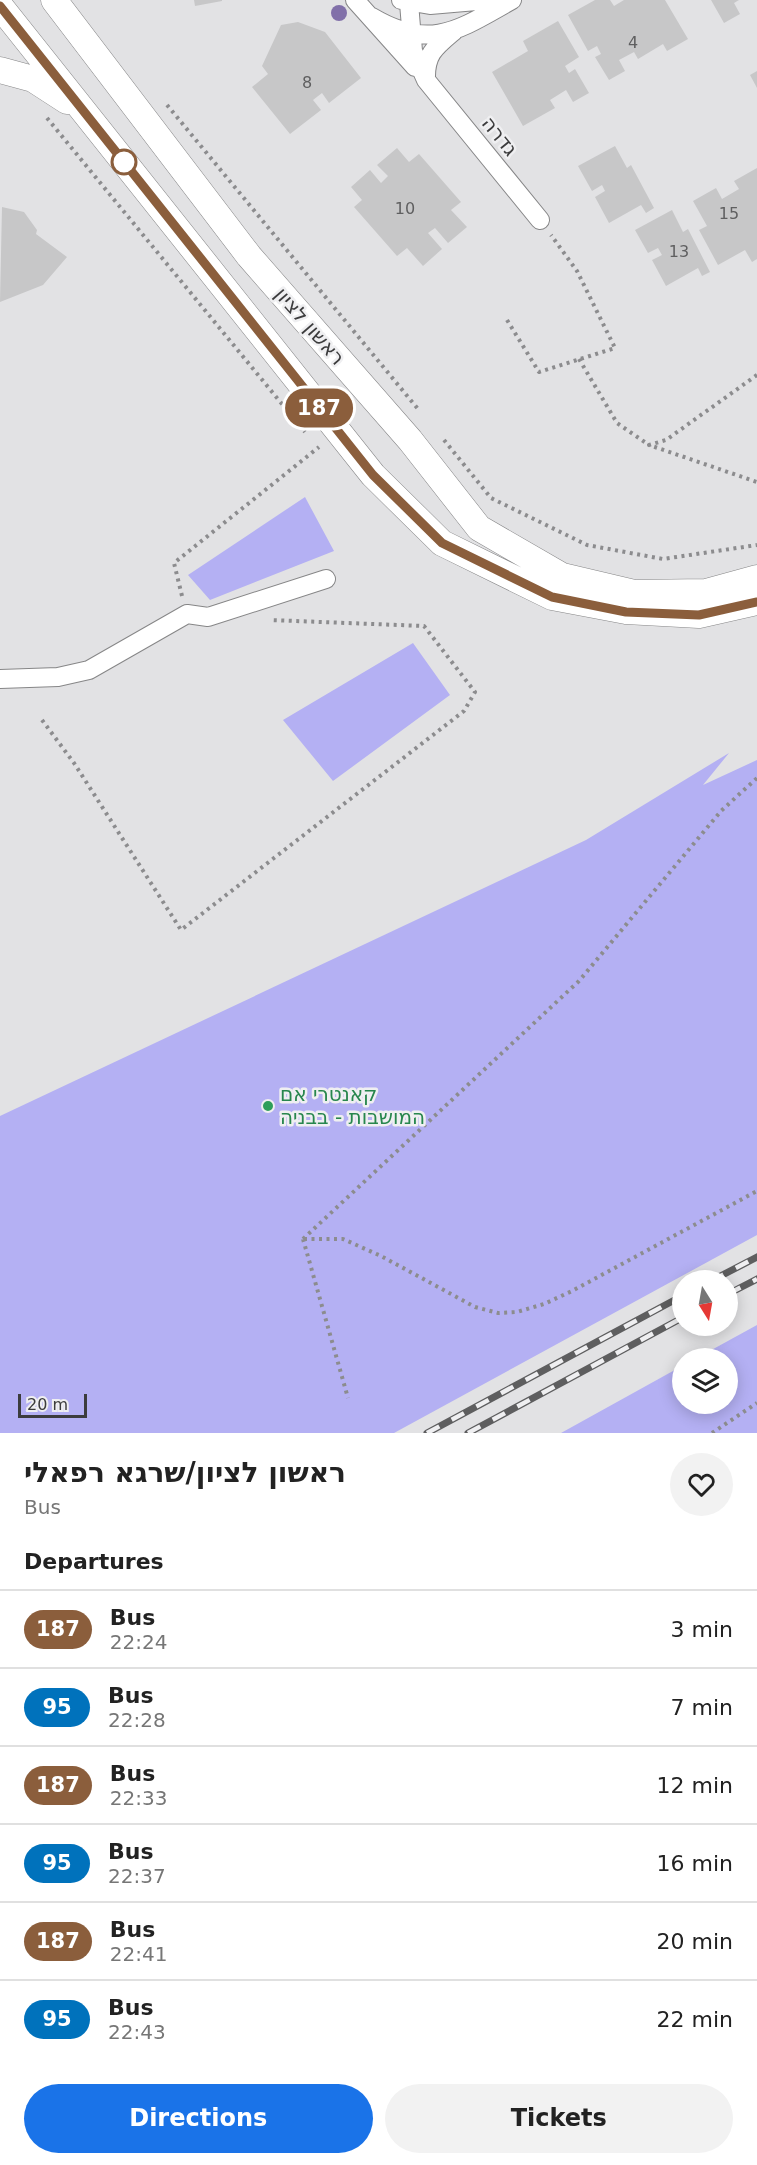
<!DOCTYPE html>
<html lang="en">
<head>
<meta charset="utf-8">
<style>
	:root { --surface:#fff; --page:#f2f2f2; --text:#222; --muted:#767676; --line:#e0e0e0; --accent:#1a73e8 }
	body { margin:0; font-family:"DejaVu Sans","Noto Sans Hebrew",sans-serif; background:var(--page); color:var(--text); height:100vh; display:flex; flex-direction:column; font-size:22px; white-space:nowrap }
	* { box-sizing:border-box; margin:0 }
	p { font-size:20px; color:var(--muted) }
	.icon { flex:none; width:33px; height:33px; fill:none; stroke:currentColor; stroke-width:2; stroke-linecap:round; stroke-linejoin:round }
	.map { position:relative; height:1433px; overflow:hidden }
	.drawer { display:flex; flex-direction:column; background:var(--surface); flex:1 }
	.drawer>* { flex:none }
	.badge { padding:0 12px; border-radius:20px; font-size:21px; line-height:39px }
	.needle { width:39px; rotate:169deg }
	.tools { position:absolute; left:672px; top:1270px; display:grid; gap:12px }
	.tools a { display:grid; place-items:center; width:66px; height:66px; border-radius:50%; background:var(--surface); box-shadow:0 3px 15px #0003; font-size:30px }
	.scale { position:absolute; left:18px; bottom:15px; width:69px; box-sizing:border-box; padding-left:6px; border:3px solid #3c3c3d; border-top:0; font-size:16px; line-height:21px; white-space:nowrap; color:#3c3c3d; -webkit-text-stroke:4px #efeff1; paint-order:stroke }
	.map>.badge { position:absolute; translate:-50% -50%; box-shadow:0 0 0 3px #fff }
	h2 { padding:0 24px; font-size:22px; line-height:54px }
	.round { display:grid; place-items:center; flex:none; width:63px; height:63px; border-radius:32px; background:var(--page) }
	.head { display:flex; align-items:center; justify-content:space-between; height:102px; padding:0 24px }
	h1 { font-size:28px; font-weight:700; line-height:45px }
	.cta { display:flex; gap:12px; margin-top:auto; padding:12px 24px }
	.cta a { flex:1; height:69px; border-radius:36px; background:var(--accent); color:#fff; font-size:24px; font-weight:700; line-height:69px; text-align:center }
	.cta a+a { background:var(--page); color:var(--text) }
	ul { padding:0; list-style:none }
	li { display:flex; align-items:center; gap:18px; height:78px; padding:0 24px; border-top:2px solid var(--line) }
	li div { flex:1 }
	li b { display:block; font-size:22px }
	li em { font-style:normal }
	li .badge { min-width:66px; font-weight:700; text-align:center }
	.map>svg:first-child { display:block }
</style>
</head>
<body>
<div class="map">
<svg width="757" height="1433" viewBox="0 0 757 1433">
	<rect width="100%" height="100%" fill="#e2e2e4"/>
	<path fill="#b4b0f3" d="M305,497L334,551L210,600L188,575Z
		M413,643L450,695L333,781L283,720Z
		M729,753L703,785L757,760V1235L394,1433H0V1116L586,840Z
		M757,1325V1433H561L682,1366V1404H728V1359H695Z"/>
	<path fill="#c7c7c8" d="M194,0H222V1L195,6Z
		M595,0H610L614,6L624,0H665L688,39L667,51L663,44L638,59L634,52L619,60L625,71L609,80L595,57L601,54L597,46L588,51L568,15Z
		M711,0H739L734,3L740,14L724,23Z
		M558,21L579,57L565,66L569,73L575,69L589,93L573,102L566,90L550,100L555,108L523,126L492,72L528,51L523,41Z
		M298,22L325,32L361,78L329,103L322,93L313,100L321,110L290,134L252,87L268,74L262,66L281,25Z
		M757,71V88L750,75Z
		M615,146L627,168L631,165L654,208L646,213L641,205L609,223L595,197L605,191L602,185L592,191L578,166Z
		M397,148L409,162L419,154L461,202L451,210L467,227L448,243L435,228L428,233L442,249L423,266L407,248L397,256L354,207L362,200L351,187L370,170L381,183L388,176L377,165Z
		M757,168V259L752,262L745,250L718,265L699,230L707,226L693,201L716,188L722,199L739,189L734,181Z
		M2,207L24,212L37,230L36,234L67,257L43,285L0,302Z
		M672,210L683,232L688,229L710,272L702,276L698,268L666,286L652,260L662,255L658,248L648,253L635,230Z"/>
	<g fill="none" stroke-linecap="round" stroke-linejoin="round">
		<g stroke="#868687" stroke-width="20">
			<path id="street" d="M355,0L415,67
				M401,0L430,5L488,0
				M409,3L413,51L426,80L540,220
				M372,17C431,52 460,29 512,0
				M426,80C425,54 435,47 454,31
				M0,679L58,677L89,670L187,614L208,617L326,579"/>
		</g>
		<g stroke="#868687" stroke-width="27">
			<path id="secondary" d="M54,0L249,256L410,440L479,528L562,576L634,593L706,592L757,578
				M0,6L373,475L442,543L552,597L626,611L699,615L757,602
				M0,70L33,79L67,101"/>
		</g>
		<path stroke="#8c8c8e" stroke-width="4" stroke-dasharray="3 4.5" stroke-linecap="butt" d="M167,105L418,409
			M47,118L305,432
			M507,320L539,372L615,348L577,271L551,235
			M579,359L617,423L649,445
			M757,375L666,440L649,445L757,482
			M444,440L491,498L587,545L663,559L757,545
			M182,596L174,563L319,447
			M42,720L74,763L181,930L464,711L475,692L424,626L270,620
			M303,1239L579,981L721,811L757,778
			M303,1239L348,1398
			M304,1239H343L381,1256L475,1307L498,1313L517,1312L544,1304L572,1291L757,1191
			M712,1433L757,1403"/>
		<use href="#street" stroke="#fff" stroke-width="18"/>
		<use href="#secondary" stroke="#fff" stroke-width="26"/>
		<g stroke="#5e5e5f" stroke-width="7">
			<path id="rail" d="M711,1281L757,1257
				M728,1294L757,1279
				M427,1433L682,1296
				M468,1433L682,1318"/>
		</g>
		<use href="#rail" stroke="#efeff1" stroke-width="4.5" stroke-dasharray="14" stroke-linecap="butt"/>
	</g>
	<circle fill="#8170a9" cx="339" cy="13" r="8"/>
	<g fill="none" stroke-linecap="round" stroke-linejoin="round">
		<g stroke="#fff" stroke-width="14">
			<path id="line" d="M0,6L373,475L442,543L552,597L626,612L699,615L757,602"/>
		</g>
		<use href="#line" stroke="#8b5e3c" stroke-width="9"/>
	</g>
	<circle fill="#fff" stroke="#8b5e3c" stroke-width="3" cx="124" cy="162" r="12"/>
	<circle fill="#2e9e5b" stroke="#efeff1" stroke-width="2" cx="268" cy="1106" r="6"/>
	<g text-anchor="middle" stroke-width="5" stroke-linejoin="round" paint-order="stroke">
		<g font-size="16" fill="#5f5f60">
			<text x="633" y="48">4</text>
			<text x="307" y="88">8</text>
			<text x="405" y="214">10</text>
			<text x="729" y="219">15</text>
			<text x="679" y="257">13</text>
		</g>
		<g font-size="20" fill="#3c3c3d" stroke="#efeff1">
			<text transform="translate(500 136) rotate(51)" y="7">גדרה</text>
			<text transform="translate(310 326) rotate(49)" y="7">ראשון לציון</text>
		</g>
		<g font-size="20" fill="#27864d" stroke="#efeff1" text-anchor="start">
			<text x="280" y="1101">קאנטרי אם<tspan x="280" dy="23">המושבות - בבניה</tspan></text>
		</g>
	</g>
</svg>
<div class="tools">
<a><svg class="needle" viewBox="-14 -14 28 28"><path d="M0-13l5 13h-10z" fill="#e53935"/><path d="M0 13l5-13h-10z" fill="#767676"/></svg></a>
<a><svg class="icon" aria-label="layers" viewBox="0 0 24 24"><path d="M12 4l9 5-9 5-9-5zM3 14l9 5 9-5"/></svg></a>
</div>
<div class="scale">20 m</div>
<b class="badge" style="left:319px;top:408px;background:#8b5e3c;color:#fff">187</b>
</div>
<section class="drawer">
<div class="head"><div><h1>ראשון לציון/שרגא רפאלי</h1><p>Bus</p></div><a class="round"><svg class="icon" aria-label="heart" viewBox="0 0 24 24"><path d="M12 20l-8-8c-3-5 5-10 8-4 3-6 11-1 8 4z"/></svg></a></div>
<h2>Departures</h2>
<ul>
<li><span class="badge" style="background:#8b5e3c;color:#fff">187</span><div><b>Bus</b><p>22:24</p></div><em>3 min</em></li>
<li><span class="badge" style="background:#0072bc;color:#fff">95</span><div><b>Bus</b><p>22:28</p></div><em>7 min</em></li>
<li><span class="badge" style="background:#8b5e3c;color:#fff">187</span><div><b>Bus</b><p>22:33</p></div><em>12 min</em></li>
<li><span class="badge" style="background:#0072bc;color:#fff">95</span><div><b>Bus</b><p>22:37</p></div><em>16 min</em></li>
<li><span class="badge" style="background:#8b5e3c;color:#fff">187</span><div><b>Bus</b><p>22:41</p></div><em>20 min</em></li>
<li><span class="badge" style="background:#0072bc;color:#fff">95</span><div><b>Bus</b><p>22:43</p></div><em>22 min</em></li>
</ul>
<div class="cta"><a>Directions</a><a>Tickets</a></div>
</section>
</body>
</html>
